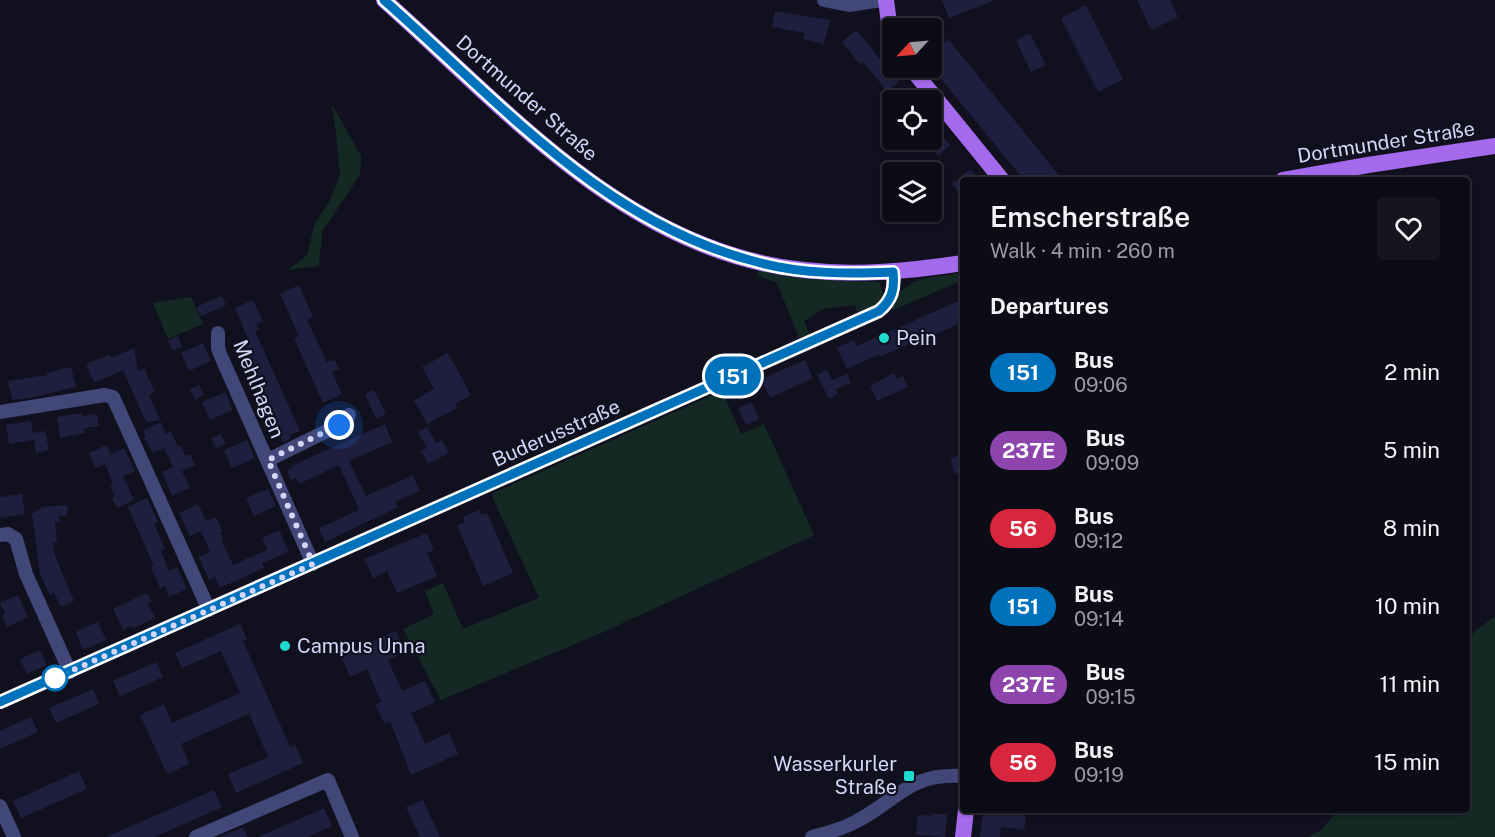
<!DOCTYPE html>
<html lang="en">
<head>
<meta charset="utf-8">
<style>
	:root { --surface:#0c0c17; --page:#151520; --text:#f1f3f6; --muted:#9a9ba1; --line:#2c2c36 }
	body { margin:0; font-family:"Public Sans",sans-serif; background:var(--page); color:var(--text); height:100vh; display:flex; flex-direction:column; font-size:22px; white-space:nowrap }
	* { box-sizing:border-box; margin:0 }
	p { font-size:20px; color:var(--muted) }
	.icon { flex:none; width:33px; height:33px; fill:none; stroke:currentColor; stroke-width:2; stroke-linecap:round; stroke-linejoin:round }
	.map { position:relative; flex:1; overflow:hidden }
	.panel { position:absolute; left:960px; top:177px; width:510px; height:636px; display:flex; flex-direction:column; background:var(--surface); border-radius:6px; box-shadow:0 2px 4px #0004,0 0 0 2px var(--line) }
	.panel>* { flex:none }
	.badge { padding:0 12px; border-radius:20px; font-size:21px; line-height:39px }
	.needle { width:39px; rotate:244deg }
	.fabs { position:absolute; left:882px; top:18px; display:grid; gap:12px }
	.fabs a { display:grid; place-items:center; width:60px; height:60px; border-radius:6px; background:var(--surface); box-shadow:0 2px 4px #0004,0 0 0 2px var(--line); font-size:30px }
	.you { position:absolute; width:30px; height:30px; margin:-15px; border:4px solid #fff; border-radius:50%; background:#1a73e8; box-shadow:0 0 0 9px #1a73e833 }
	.map>.badge { position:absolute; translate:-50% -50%; box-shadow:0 0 0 3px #fff }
	h2 { padding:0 30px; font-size:22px; line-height:54px }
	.round { display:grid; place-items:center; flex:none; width:63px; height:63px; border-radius:6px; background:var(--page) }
	.overview { display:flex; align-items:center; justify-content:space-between; height:102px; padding:0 30px }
	h1 { font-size:28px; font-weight:600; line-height:45px }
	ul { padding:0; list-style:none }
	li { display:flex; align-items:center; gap:18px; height:78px; padding:0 30px }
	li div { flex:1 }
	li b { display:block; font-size:22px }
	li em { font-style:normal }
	li .badge { min-width:66px; font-weight:700; text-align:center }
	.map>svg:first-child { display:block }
</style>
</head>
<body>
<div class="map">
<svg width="1495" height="837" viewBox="0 0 1495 837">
	<rect width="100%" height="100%" fill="#10101f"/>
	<path fill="#142924" d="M331,103L361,156L360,175L322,232L319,266L288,270L307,255L315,223L329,202L340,175L335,123Z
		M758,270L808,279L879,282L884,295L875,306L858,314L855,305L823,309L804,321L810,335L800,340L777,283L757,275Z
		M963,273V280L896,309L892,310C899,276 935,277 963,273Z
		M191,297L203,324L168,339L153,303Z
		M722,391L741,434L764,424L814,535L599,634L441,700L403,629L434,614L425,591L443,583L463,629L539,598L491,494Z
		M1495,616V837H1308L1321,830L1338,810H1467V638Z"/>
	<path fill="#1f1e3e" d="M942,0H993V1L949,18Z
		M1137,0H1170L1178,17L1151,30Z
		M1086,5L1123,79L1098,92L1061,18Z
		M775,11L830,20L824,44L803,39L805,33L772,27Z
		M856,30L899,82L887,91L863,62L860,64L842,42Z
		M1030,33L1046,65L1031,72L1016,40Z
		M948,39L1063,180H1024L932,68V52Z
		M938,131L950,145L938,156L926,141L932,140V136Z
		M970,169L979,180H963V198L952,184Z
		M299,285L313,317L307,320L327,362L335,360L339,369L332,372L342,394L323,403L294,338L299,336L280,294Z
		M222,296L226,305L201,316L196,307Z
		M963,299V322L912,345L911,343L880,357L879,354L847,369L837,348L854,340L857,346Z
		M253,300L263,321L256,324L259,329L255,331L300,431L290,435L291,438L283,443L241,348L250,343L235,308Z
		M178,336L182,347L173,351L168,341Z
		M203,343L211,361L189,371L181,353Z
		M134,348L138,371L144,368L155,392L149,395L160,420L146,422L123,370L94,383L86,364L109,355L111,358Z
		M448,353L471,395L455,404L457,408L427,424L414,400L434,389L422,367Z
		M805,360L813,378L770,398L761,379Z
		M71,367L76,387L29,398L12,400L8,381L47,375L46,373Z
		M827,370L832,380L847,374L851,383L836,389L838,394L829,399L817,375Z
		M894,373L897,379L903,376L908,387L877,401L870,386Z
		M199,385L204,395L195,400L190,389Z
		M374,390L386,414L376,419L365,394Z
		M225,392L233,410L210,420L202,402Z
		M751,402L759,419L746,425L738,408Z
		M82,413V416L97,414L99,426L84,428L85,433L60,438L57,417Z
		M31,421L33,433L45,431L49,450L36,453L34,440L9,444L6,425Z
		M161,422L166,434L171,431L178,447L181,446L185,456L190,454L195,465L182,471L190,488L172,496L162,472L173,467L164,448L153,453L144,438L146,437L143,431Z
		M385,424L392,442L349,461L366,496L413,475L420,491L395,502L398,507L325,542L319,528L359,510L339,465L299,484L296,478L291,480L287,470L292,468L291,466Z
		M427,427L436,443L442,440L449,453L428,464L421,451L427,448L418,432Z
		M221,434L226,444L216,448L211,438Z
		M247,440L255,458L232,468L224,450Z
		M107,445L111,454L124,448L135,471L123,476L134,500L117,508L112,498L115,496L110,485L113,484L105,464L96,468L89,453Z
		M963,453V470L954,474L951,459Z
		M268,489L276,506L254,516L246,498Z
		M22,494L25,514L0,518V497Z
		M147,498L158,522L154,523L165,549L161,551L169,571L177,567L187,589L169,597L165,586L160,588L151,567L154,566L128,507Z
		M198,504L206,521L216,517L223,532L220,533L223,538L221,539L233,565L267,550L262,538L279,530L289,552L262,563L264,568L220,588L215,577L209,580L199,557L210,552L201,531L190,536L179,513Z
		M67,505V515L59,516L60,522L55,523L57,542H53L55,556L74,601L61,607L54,593L50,595L40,574L32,514L42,507Z
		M479,510L481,515L487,513L513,573L483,586L457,525L465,522L463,517Z
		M427,533L434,550L427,553L437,576L397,593L387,571L373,578L364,559Z
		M147,593L152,602L148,604L155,618L132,629L131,626L123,630L113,609Z
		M18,595L28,617L7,627L2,616L5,614L0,603Z
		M98,622L106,640L83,650L76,632Z
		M240,624L247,639L243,641L290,747L295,745L303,763L236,793L228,774L268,757L249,714L181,744L189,764L167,774L140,715L164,704L172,723L240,693L221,651L182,668L175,653Z
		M396,631L405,652L388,660L402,691L425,681L435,702L411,713L425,744L449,733L458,754L411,775L390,721L384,723L375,704L381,702L367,669L350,677L341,656Z
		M40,650L47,665L27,674L20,659Z
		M156,662L163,677L120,696L113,681Z
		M93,689L99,704L56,723L49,708Z
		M31,717L38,732L0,749V731Z
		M79,771L87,789L21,818L13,801Z
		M214,790L222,807L155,837H106Z
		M423,800L440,837H420L406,807Z
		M324,808L332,826L308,837H258Z
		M983,810H1025L1024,817H1026L1024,830L1001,827L1000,837H980Z
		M932,813L947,815L945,837L916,835L918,815L932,816Z
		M243,827L248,837H219Z"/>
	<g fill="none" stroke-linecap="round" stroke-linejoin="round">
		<path stroke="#414878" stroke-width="14" d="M824,0L849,5L882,0
			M218,333V348L220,354L313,564
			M0,412L105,395L113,397L209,610
			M268,460L339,425L349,415
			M0,535L8,534L16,539L26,574L70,672
			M0,702L879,311C892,300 895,289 893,272
			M0,806L14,837
			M196,837L328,780L352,837
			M812,837C827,833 843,829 857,821C900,798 909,773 963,776"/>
		<path stroke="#a46aeb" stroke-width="16" d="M384,0C508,110 628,252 804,270C858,276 910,271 963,263
			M886,0L889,23L892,35
			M911,68L1002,180
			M1283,180L1368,165L1495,146
			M963,837L966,810"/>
	</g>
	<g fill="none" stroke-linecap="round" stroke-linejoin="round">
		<g stroke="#fff" stroke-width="14">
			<path id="line" d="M0,702L879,311C892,300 895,289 893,272C849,274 804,274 761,263C604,225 500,102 384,0"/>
		</g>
		<use href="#line" stroke="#0072bc" stroke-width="9"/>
		<path stroke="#d4d6f9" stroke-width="6" stroke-dasharray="0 10.8" d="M55,678L313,564L268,460L339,425"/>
	</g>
	<g fill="#1edbce" stroke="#10101f" stroke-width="2">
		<circle cx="884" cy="338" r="6"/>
		<circle cx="285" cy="646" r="6"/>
		<rect x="903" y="770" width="12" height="12" rx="3"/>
	</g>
	<circle fill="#fff" stroke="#0072bc" stroke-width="3" cx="55" cy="678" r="12"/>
	<g text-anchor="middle" stroke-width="4.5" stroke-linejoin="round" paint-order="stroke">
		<g font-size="20" fill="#d4d6f9" stroke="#10101f">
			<text transform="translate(527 98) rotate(41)" y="7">Dortmunder Straße</text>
			<text transform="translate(1386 142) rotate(-9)" y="7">Dortmunder Straße</text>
			<text transform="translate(259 389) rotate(68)" y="7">Mehlhagen</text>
			<text transform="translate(556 433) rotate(-24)" y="7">Buderusstraße</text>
		</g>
		<g font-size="20" fill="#d4d6f9" stroke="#10101f" text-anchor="start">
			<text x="896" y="345">Pein</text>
			<text x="297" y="653">Campus Unna</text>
			<text x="897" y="771" text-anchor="end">Wasserkurler<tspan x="897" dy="23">Straße</tspan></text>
		</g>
	</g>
</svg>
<div class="fabs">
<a><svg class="needle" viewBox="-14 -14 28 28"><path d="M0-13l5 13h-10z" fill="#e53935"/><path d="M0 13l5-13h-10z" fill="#9a9ba1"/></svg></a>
<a><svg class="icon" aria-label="locate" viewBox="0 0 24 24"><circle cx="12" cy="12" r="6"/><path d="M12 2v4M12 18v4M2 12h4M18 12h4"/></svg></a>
<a><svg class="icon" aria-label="layers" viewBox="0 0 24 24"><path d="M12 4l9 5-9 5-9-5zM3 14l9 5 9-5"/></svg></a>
</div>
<div class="you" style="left:339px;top:425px"></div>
<b class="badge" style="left:733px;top:376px;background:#0072bc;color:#fff">151</b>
<section class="panel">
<div class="overview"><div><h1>Emscherstraße</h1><p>Walk · 4 min · 260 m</p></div><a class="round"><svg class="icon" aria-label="heart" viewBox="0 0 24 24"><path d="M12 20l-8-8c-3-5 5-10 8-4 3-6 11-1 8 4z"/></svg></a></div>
<h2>Departures</h2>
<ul>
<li><span class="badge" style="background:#0072bc;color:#fff">151</span><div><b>Bus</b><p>09:06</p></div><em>2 min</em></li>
<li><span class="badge" style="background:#8e44ad;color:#fff">237E</span><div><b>Bus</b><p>09:09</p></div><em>5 min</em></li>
<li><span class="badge" style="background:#d7263d;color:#fff">56</span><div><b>Bus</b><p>09:12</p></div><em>8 min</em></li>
<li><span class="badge" style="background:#0072bc;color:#fff">151</span><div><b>Bus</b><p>09:14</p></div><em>10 min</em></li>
<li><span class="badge" style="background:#8e44ad;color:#fff">237E</span><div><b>Bus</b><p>09:15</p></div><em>11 min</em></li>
<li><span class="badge" style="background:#d7263d;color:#fff">56</span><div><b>Bus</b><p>09:19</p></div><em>15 min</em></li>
</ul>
</section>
</div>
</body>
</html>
